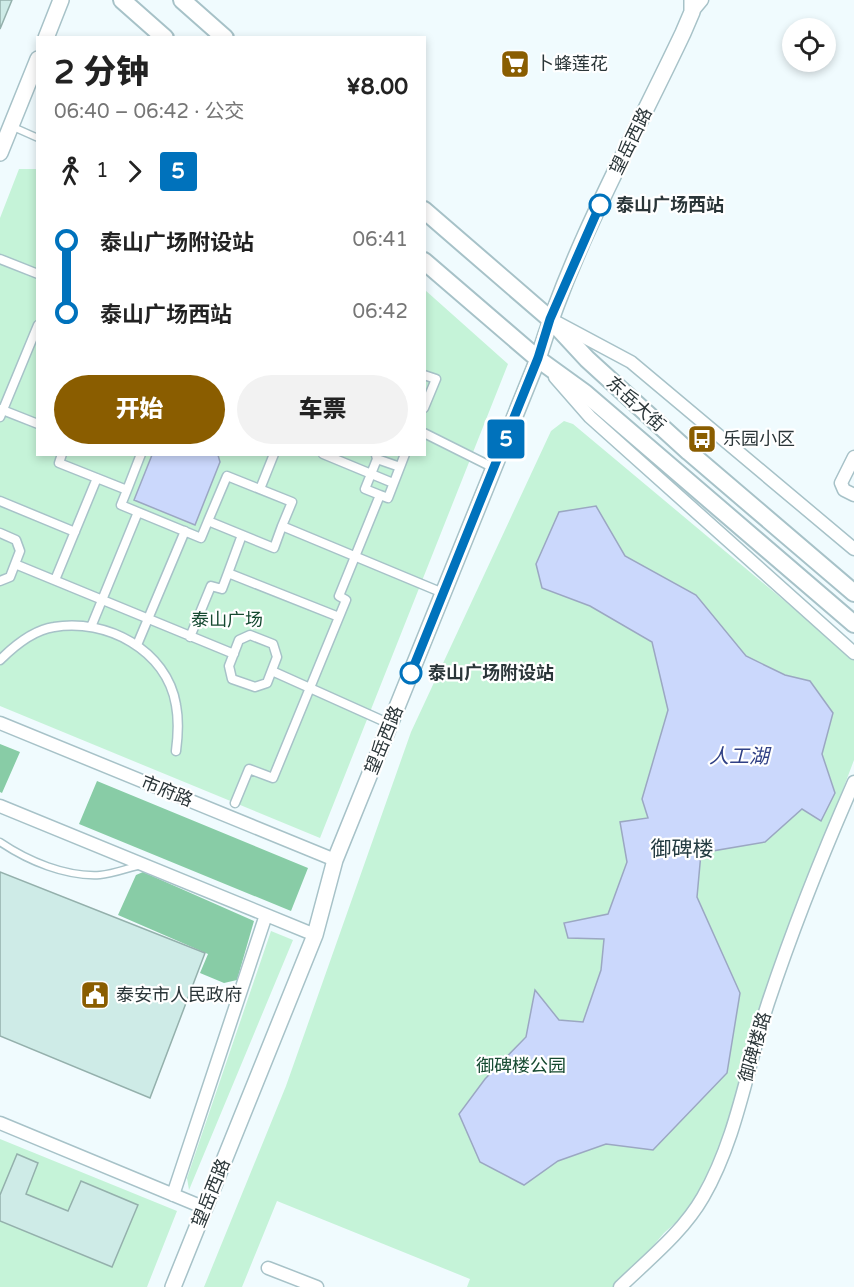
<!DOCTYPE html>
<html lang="zh">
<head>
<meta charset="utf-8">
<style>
	:root { --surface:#fff; --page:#f2f2f2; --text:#222; --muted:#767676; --accent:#8a5d00 }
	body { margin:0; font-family:"Varela Round","Noto Sans SC",sans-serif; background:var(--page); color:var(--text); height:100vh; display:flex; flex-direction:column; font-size:22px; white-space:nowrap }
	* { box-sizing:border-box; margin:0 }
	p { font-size:20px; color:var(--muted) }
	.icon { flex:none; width:33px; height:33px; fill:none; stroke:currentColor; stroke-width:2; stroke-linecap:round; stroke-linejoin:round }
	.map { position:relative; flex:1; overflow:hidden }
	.side { position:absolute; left:36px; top:36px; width:390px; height:420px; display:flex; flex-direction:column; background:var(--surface); border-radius:0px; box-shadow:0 3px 9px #0003 }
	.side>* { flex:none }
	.badge { padding:0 12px; border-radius:4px; font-size:21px; line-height:39px }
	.buttons { position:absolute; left:782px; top:18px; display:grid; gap:12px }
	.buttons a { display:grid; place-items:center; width:54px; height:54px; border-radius:50%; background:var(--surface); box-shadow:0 3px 9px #0003; font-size:30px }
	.map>.badge { position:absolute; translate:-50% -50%; box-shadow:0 0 0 3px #fff }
	.legs { display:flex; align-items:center; gap:9px; height:66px; padding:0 18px; font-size:20px }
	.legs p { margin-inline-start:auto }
	.headline { display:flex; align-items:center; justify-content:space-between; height:102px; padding:0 18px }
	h1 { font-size:33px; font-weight:800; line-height:45px }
	.primary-button { display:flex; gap:12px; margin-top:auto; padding:12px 18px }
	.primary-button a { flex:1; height:69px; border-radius:36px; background:var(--accent); color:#fff; font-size:24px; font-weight:800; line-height:69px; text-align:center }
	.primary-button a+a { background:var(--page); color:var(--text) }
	ul { padding:0 18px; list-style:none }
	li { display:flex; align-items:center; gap:21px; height:72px; font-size:22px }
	li i { display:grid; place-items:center; width:9px; height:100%; margin:0 8px; background:currentColor }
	li i::after { content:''; width:15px; height:15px; margin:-8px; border:4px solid; border-radius:50%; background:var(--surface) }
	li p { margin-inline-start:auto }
	li:first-child i { background:linear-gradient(#0000 50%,currentColor 0) }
	li:last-child i { background:linear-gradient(currentColor 50%,#0000 0) }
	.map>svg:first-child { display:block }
</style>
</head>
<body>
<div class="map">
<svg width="854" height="1287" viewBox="0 0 854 1287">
	<rect width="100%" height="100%" fill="#f0fbfe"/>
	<path fill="#c5f3d8" d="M19,169H37L38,454H424L425,290L508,364L320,838L0,706V218Z
		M564,421L573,424L854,659V760L799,906L718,1156L692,1208L664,1233L618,1287H467L470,1279L277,1201L242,1287H204L286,1086L411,732L551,431Z
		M271,931L293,940L189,1190L187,1178Z
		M0,1139L177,1211L147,1287H0Z"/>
	<path fill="#88cca6" d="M0,744L20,752L2,793L0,792Z
		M97,781L308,868L291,911L79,824Z
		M143,872L254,921L237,980L224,983L200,973L208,954L118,915L136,875Z"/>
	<path fill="#cbd8fc" stroke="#9ba7c2" stroke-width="1.5" d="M152,455H218L220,462L195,525L134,500Z
		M596,506L625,556L696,595L746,656L785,675L810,681L833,713L822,754L835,793L821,821L802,809L765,842L701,853L697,897L740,993L727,1073L653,1150L606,1144L558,1161L524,1185L480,1162L459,1114L485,1079L526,1037L535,990L559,1020L583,1022L601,970L604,939L568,938L564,923L608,914L627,862L620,822L648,818L642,799L668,710L652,642L590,606L542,588L536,564L559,512Z"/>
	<path fill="#ceebe7" stroke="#94b0ac" stroke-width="1.5" d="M0,0H12L0,29Z
		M0,872L205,953L150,1098L0,1036Z
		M17,1154L38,1163L26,1194L68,1211L81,1181L138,1205L112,1267L0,1221V1195Z"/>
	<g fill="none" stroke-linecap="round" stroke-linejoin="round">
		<g stroke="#a7c2c8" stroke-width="9">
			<path id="service" d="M11,126L38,138
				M0,842C28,861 66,877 100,875C113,874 128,868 141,865"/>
		</g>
		<g stroke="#a7c2c8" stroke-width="11">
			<path id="pedestrian" d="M0,259L38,274
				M424,375L436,379L424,408
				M0,409L38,424
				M0,417L38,325
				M424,433L494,468
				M62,454L59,463L127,490L121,505L201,538L208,521L274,548L282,526L443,593
				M323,454L393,483
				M376,455L377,459L400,467
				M377,459L365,489L380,495
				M260,489L274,454
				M127,490L141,454
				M0,501L75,532
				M208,521L227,476L292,502L282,526
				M0,533L16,540L20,551L10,577L0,581
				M242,535L228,573L339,617
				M15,564L234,654
				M55,580L97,478
				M91,627L138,512
				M250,635L273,644L277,657L267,683L255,687L232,679L229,666L239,640Z
				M190,637L211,586L222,589L228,573
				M137,645L185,531
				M0,660C14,646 33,630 54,627C106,618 167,650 176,705C179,721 178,736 176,751
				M272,671L390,724
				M235,803L249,769L273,778L346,600L339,596L380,495L388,498L405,454"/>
		</g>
		<g stroke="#a7c2c8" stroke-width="15">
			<path id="minor" d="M692,12L702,0
				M558,323L631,362L854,549
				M555,377L590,417L854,653
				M854,457L841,483L844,490L854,495
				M0,723L335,860
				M0,806L315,935
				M0,1123L205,1208
				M173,1195L266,915
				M268,1268L317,1287
				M620,1287C649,1259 683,1232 703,1197C737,1138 747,1067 768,1003C793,928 822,855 854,782"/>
		</g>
		<g stroke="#a7c2c8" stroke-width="18">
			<path id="tertiary" d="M46,38L61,0
				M0,153L38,59
				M173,1287L315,935L335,860L538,359C572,247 633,139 683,33L692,12V0"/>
		</g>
		<g stroke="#a7c2c8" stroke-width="20">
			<path id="secondary" d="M122,0L165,38
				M182,0L225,38
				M424,210L550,319L587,359L689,452L854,593
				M424,261L538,359L585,393L854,624"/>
		</g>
		<use href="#service" stroke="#fff" stroke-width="6"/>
		<use href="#pedestrian" stroke="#fff" stroke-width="8"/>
		<use href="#minor" stroke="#fff" stroke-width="12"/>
		<use href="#tertiary" stroke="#fff" stroke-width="15"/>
		<use href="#secondary" stroke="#fff" stroke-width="16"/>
	</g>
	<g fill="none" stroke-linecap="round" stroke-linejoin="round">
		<g stroke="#fff" stroke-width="14">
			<path id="line-1" d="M411,673L538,358L550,319L600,205"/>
		</g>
		<use href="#line-1" stroke="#0072bc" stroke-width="9"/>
	</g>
	<defs>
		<g id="supermarket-square" transform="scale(1.5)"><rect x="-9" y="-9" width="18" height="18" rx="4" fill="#8a5d00" stroke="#fff"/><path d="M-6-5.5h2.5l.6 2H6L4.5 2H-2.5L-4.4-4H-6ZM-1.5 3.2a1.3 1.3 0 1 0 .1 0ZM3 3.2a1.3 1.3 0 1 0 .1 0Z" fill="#fff"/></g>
		<g id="bus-square" transform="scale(1.5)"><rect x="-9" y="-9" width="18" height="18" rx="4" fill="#8a5d00" stroke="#fff"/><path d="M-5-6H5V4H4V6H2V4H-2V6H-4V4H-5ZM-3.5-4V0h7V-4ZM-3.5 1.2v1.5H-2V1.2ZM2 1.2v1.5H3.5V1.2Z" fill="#fff"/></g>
		<g id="civic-square" transform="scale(1.5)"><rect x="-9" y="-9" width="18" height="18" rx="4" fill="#8a5d00" stroke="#fff"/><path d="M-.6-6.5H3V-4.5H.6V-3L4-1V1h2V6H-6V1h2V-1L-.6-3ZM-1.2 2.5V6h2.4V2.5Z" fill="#fff"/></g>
	</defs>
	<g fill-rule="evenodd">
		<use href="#supermarket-square" x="515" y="64"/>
		<use href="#bus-square" x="702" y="439"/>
		<use href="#civic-square" x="95" y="995"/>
	</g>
	<g fill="#fff" stroke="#0072bc" stroke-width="3">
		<circle cx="600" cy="205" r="10"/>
		<circle cx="411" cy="673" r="10"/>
	</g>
	<g text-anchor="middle" stroke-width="4.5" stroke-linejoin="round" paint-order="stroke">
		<g font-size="18" fill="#2b3639" stroke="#fff" text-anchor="start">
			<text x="536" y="70">卜蜂莲花</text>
			<text x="723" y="445">乐园小区</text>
			<text x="116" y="1001">泰安市人民政府</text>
		</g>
		<g font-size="18" fill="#2b3639" stroke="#fff">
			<text transform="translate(631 141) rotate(-64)" y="6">望岳西路</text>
			<text transform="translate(636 404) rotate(42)" y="6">东岳大街</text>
			<text transform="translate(384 740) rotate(-68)" y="6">望岳西路</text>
			<text transform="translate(167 791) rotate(22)" y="6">市府路</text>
			<text transform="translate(755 1047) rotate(-74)" y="6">御碑楼路</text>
			<text transform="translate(211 1193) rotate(-68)" y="6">望岳西路</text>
		</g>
		<g font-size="18" font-weight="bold" fill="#2b3639" stroke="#fff" text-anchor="start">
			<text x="616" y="211">泰山广场西站</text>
			<text x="428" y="679">泰山广场附设站</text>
		</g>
		<g font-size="18" fill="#164a31" stroke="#fff">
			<text x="227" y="626">泰山广场</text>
			<text x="521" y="1072">御碑楼公园</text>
		</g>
		<g font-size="20" font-style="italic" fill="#304186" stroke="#fff">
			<text x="739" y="763">人工湖</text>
		</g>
		<g font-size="21" fill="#243c42" stroke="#fff">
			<text x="682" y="856">御碑楼</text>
		</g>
	</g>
</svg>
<div class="buttons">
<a><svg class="icon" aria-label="locate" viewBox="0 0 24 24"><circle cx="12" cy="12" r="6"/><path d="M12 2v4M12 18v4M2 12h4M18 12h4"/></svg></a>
</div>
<b class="badge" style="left:506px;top:439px;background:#0072bc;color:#fff">5</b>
<section class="side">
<div class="headline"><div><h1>2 分钟</h1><p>06:40 – 06:42 · 公交</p></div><b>¥8.00</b></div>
<div class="legs"><svg class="icon" aria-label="walk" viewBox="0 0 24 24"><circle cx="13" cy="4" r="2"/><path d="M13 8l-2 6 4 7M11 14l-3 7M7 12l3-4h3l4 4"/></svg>1<svg class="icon" aria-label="forward" viewBox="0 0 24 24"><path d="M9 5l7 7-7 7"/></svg><b class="badge" style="background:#0072bc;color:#fff">5</b></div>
<ul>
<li><i style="color:#0072bc"></i><b>泰山广场附设站</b><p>06:41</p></li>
<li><i style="color:#0072bc"></i><b>泰山广场西站</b><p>06:42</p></li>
</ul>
<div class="primary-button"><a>开始</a><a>车票</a></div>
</section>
</div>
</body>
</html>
